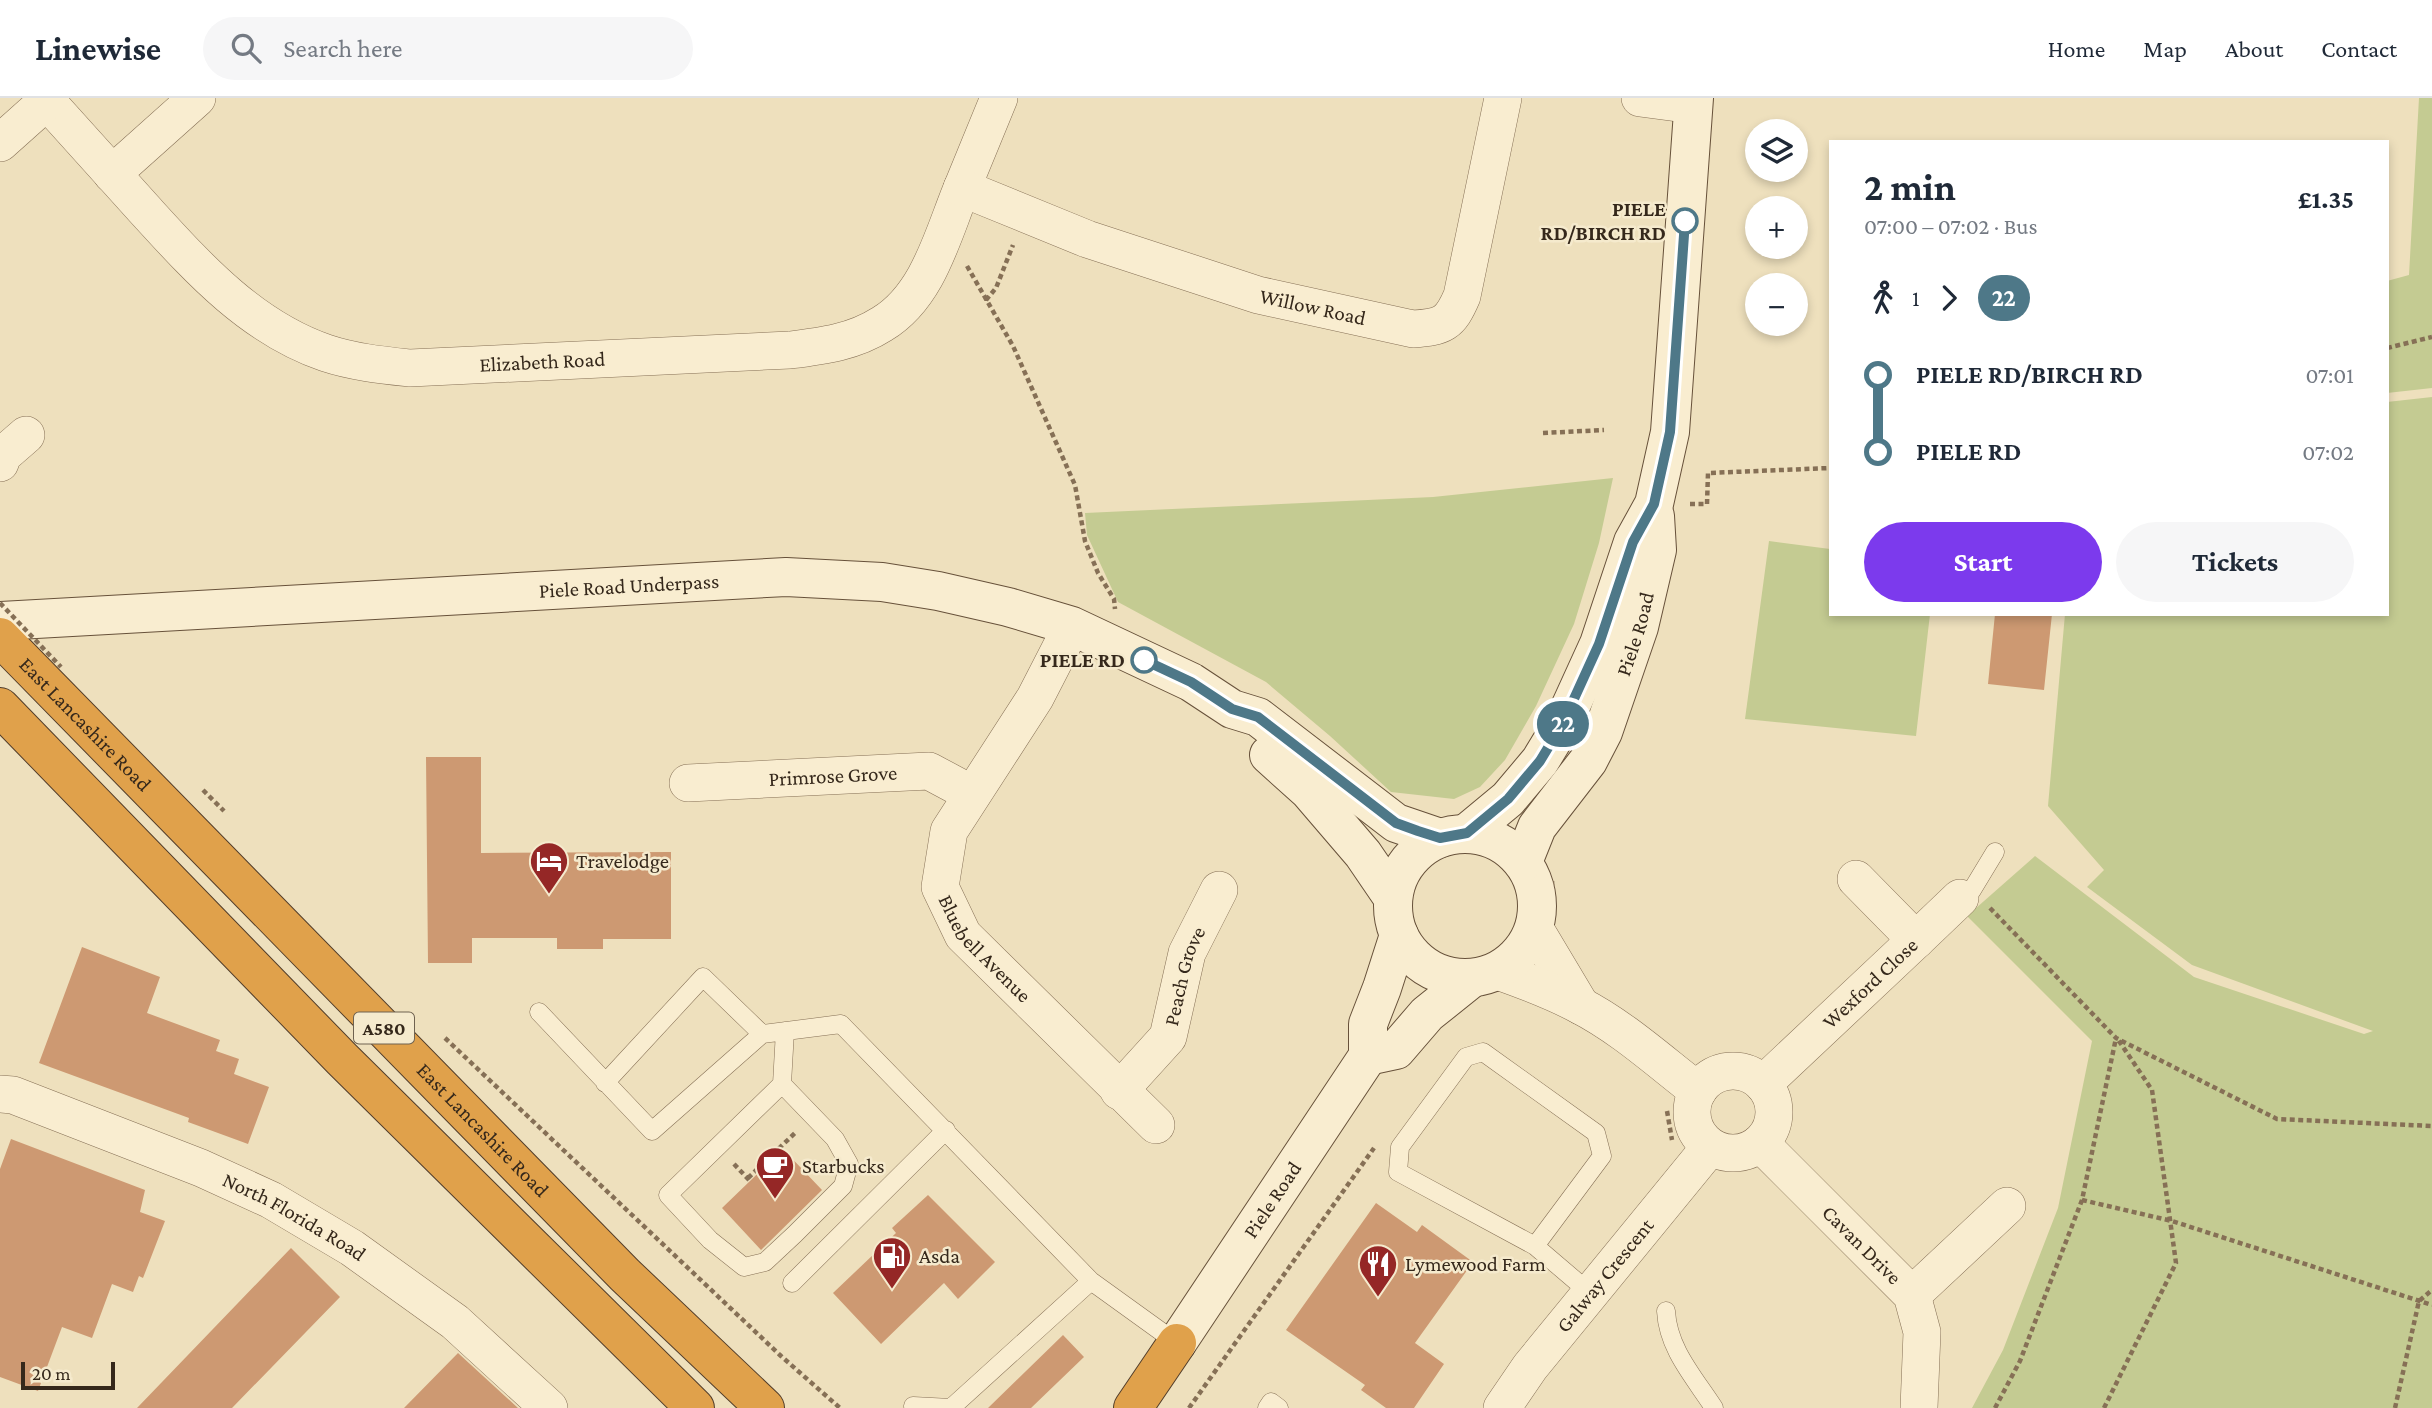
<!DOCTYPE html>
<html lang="en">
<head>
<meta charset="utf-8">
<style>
	:root { --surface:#fff; --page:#f6f6f7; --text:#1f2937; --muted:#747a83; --line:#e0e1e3; --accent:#7c3aed }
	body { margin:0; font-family:"Crimson Pro",serif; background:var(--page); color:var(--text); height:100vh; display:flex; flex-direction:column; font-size:26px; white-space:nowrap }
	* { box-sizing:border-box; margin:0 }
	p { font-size:23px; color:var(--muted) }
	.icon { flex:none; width:38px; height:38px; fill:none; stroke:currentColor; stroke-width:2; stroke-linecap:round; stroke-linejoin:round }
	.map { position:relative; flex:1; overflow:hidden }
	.sheet { position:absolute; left:1829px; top:42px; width:560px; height:476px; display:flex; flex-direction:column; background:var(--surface); border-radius:0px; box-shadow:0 4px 10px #0003 }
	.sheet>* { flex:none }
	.badge { padding:0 14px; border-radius:23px; font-size:24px; line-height:46px }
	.controls { position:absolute; left:1745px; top:21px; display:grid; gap:14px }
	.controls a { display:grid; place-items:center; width:63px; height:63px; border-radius:50%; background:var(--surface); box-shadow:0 4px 10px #0003; font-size:35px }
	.scale { position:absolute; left:21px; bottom:18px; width:94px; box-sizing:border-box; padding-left:7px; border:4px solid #35281b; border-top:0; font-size:19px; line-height:24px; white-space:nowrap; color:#35281b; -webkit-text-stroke:5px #f5eacd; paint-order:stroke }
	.map>.badge { position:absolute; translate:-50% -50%; box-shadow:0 0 0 4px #fff }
	.legs { display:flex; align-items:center; gap:10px; height:77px; padding:0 35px; font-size:23px }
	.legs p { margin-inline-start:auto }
	.overview { display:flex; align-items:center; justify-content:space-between; height:119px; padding:0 35px }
	h1 { font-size:38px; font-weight:700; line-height:52px }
	.button { display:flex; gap:14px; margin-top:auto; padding:14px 35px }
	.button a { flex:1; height:80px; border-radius:42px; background:var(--accent); color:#fff; font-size:28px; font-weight:700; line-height:80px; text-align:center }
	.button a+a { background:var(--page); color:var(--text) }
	ul { padding:0 35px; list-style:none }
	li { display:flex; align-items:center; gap:24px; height:77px; font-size:26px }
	li i { display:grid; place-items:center; width:10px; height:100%; margin:0 9px; background:currentColor }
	li i::after { content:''; width:18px; height:18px; margin:-9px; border:5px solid; border-radius:50%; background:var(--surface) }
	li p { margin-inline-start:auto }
	li:first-child i { background:linear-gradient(#0000 50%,currentColor 0) }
	li:last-child i { background:linear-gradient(currentColor 50%,#0000 0) }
	header { display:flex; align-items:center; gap:42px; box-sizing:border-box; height:98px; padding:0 35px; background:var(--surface); border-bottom:2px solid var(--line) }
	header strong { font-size:33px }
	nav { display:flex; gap:38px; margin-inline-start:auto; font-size:24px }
	.search { width:490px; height:63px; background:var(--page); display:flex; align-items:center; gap:18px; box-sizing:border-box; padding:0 24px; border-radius:38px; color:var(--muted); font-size:26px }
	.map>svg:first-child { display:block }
</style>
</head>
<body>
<header>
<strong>Linewise</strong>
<div class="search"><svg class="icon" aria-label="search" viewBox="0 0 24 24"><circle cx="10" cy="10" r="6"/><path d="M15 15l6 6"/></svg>Search here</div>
<nav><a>Home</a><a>Map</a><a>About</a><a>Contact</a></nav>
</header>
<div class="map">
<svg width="2432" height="1310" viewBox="0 0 2432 1310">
	<rect width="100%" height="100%" fill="#eee0bd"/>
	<path fill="#c4cb92" d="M2419,0H2432V290L2387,295V183L2409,177Z
		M2432,299V1310H1972L2003,1252L2058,1110L2092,943L1967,818L2035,758L2194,879L2364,936L2373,933L2192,867L2087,789L2104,772L2048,708L2065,516H2387V304Z
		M1613,380L1599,445L1574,526L1536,608L1505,662L1480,689L1454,701L1391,694L1330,638L1266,584L1118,504L1087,437L1085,415L1433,399Z
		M1769,443L1830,451V516H1930L1916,638L1745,621Z"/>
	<path fill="#cd9972" d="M1995,516H2052L2044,592L1988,586Z
		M426,659H481V755L671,754V841H603V851H557V840H472V865H428Z
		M82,849L160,879L147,915L220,942L216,953L239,961L234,976L269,989L248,1046L188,1024L189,1020L39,965Z
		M11,1041L145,1092L140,1114L165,1123L143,1180L139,1178L133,1194L112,1186L92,1240L62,1229L38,1293L0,1279V1071Z
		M783,1051L822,1092L761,1152L722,1110Z
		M928,1097L995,1164L958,1201L944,1185L881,1246L833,1195L896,1135L892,1130Z
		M1376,1105L1417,1134L1422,1127L1473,1164L1415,1245L1444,1266L1414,1310H1386L1361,1292L1365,1287L1286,1232Z
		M291,1150L340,1199L232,1310H137Z
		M1063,1237L1084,1259L1031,1310H988Z
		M458,1255L518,1310H404Z"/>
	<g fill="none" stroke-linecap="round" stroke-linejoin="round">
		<g stroke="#867056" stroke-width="19">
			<path id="lane" d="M1960,800L1972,792L1995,754
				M539,914L652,1033L762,936L841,926L1091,1183L1177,1245
				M605,985L703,879L762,936
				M782,986L835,1041L849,1066L843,1088L795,1136L765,1164L744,1169L710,1142L668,1097L782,986L785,933
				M1535,1148L1602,1058L1596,1035L1483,954L1466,959L1400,1049L1398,1074L1535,1148L1590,1195
				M792,1185L946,1032
				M1666,1213C1668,1251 1694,1279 1714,1310
				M913,1308L951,1310L1091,1183
				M1267,1310L1271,1304L1279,1310"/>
		</g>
		<g stroke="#867056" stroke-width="38">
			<g id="street">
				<path id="s1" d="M44,0C77,37 111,74 144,111C197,169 250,229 326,255C353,264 382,267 410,270L790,252C823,248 854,244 882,226C927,199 942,140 960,95C973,63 986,32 999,0"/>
				<path d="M1640,0L1693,7"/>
				<path d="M0,45L47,3"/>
				<path d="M112,76L197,0"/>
				<path id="s2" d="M962,90L1087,141L1258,197L1413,231C1443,229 1450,226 1462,198L1503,0"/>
				<path d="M0,365L3,357L26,337"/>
				<path id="s3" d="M1072,528L1035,600L949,733L940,789L963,837L1156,1027"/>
				<path id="s4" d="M688,685L929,673L972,696"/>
				<path d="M1535,831L1581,908"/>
				<path d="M1916,842L1960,800"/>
				<path d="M1498,873C1526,883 1553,893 1579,907C1622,929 1659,963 1698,993"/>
				<circle cx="1733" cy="1014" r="41"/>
				<path id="s5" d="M1763,986L1916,842L1856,781"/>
				<path id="s6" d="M1119,993L1168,939L1187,855L1219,792"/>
				<path id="s7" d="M0,996L13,997L201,1070L271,1102L352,1150L455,1224L549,1310"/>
				<path id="s8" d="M1760,1045L1912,1197L1922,1234L1919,1310"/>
				<path d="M1912,1197L2007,1108"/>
				<path id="s9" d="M1502,1310L1530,1269L1710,1049"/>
			</g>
		</g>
		<g stroke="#67513a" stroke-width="40">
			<g id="secondary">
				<path id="s10" d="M0,523L786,479L882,484L938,493L1008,509L1072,528L1191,584L1232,611L1258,619L1396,725L1440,740"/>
				<path d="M1269,657L1309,693L1363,756L1393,800"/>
				<path d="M1467,735L1508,701L1540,663L1563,625L1599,546L1633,444L1654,406L1670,334L1694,0"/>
				<circle cx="1465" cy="808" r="72"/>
				<path id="s11" d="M1523,764L1537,729L1588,663L1603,634L1639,529L1657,452L1655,418"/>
				<path d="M1368,958L1396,952L1427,916L1472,880"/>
				<path id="s12" d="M1177,1245L1368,958V926L1382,890L1399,837"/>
			</g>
		</g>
		<g stroke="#533e2b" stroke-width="40">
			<g id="highway">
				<path id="s13" d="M0,539L625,1177L765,1310"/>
				<path d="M0,609L342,961L695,1310"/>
				<path d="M1133,1310L1177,1245"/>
			</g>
		</g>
		<path stroke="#867056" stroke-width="4.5" stroke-dasharray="5 3.5" stroke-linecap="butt" d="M967,168L1013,248L1075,387L1085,443L1098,475L1114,501L1115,511
			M986,202L996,190L1013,147
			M2387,250L2432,239
			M1543,335L1604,332
			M1690,406H1707L1708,375L1830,370
			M203,692L224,713
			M1552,783L1553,802
			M1990,810L2116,940L2277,1021L2432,1028
			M445,940L781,1258L840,1310
			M1667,1013L1672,1042
			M734,1066L750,1083
			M748,1080L795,1035
			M2082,1102L2172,1123L2432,1207
			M1189,1310L1374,1050
			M1995,1310L2020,1263L2082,1102L2116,940
			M2104,1310L2176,1165L2152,992L2117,940
			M2395,1310L2419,1203L2432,1192"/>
		<use href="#lane" stroke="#f9edd0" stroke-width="18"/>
		<use href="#street" stroke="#f9edd0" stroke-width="37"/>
		<use href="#secondary" stroke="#f9edd0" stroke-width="38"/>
		<use href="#highway" stroke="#e0a14b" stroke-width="38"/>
		<path stroke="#867056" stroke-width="4.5" stroke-dasharray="5 3.5" stroke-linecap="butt" d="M0,505L61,569"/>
	</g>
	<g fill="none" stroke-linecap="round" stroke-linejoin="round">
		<g stroke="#fff" stroke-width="16">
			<path id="line-1" d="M1144,562L1191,584L1232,611L1258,619L1396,725L1418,733L1440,740L1467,735L1508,701L1540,663L1563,625L1599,546L1633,444L1654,406L1670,334L1685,123"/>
		</g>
		<use href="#line-1" stroke="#4e7888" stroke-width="10"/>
	</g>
	<defs>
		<g id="hotel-pin" transform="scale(2.0125)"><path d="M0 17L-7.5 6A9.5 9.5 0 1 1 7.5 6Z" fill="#952726" stroke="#f5eacd"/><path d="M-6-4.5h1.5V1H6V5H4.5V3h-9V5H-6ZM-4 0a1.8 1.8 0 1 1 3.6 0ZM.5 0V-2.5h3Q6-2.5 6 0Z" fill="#fff"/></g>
		<g id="cafe-pin" transform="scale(2.0125)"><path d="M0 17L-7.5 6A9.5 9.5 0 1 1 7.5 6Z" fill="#952726" stroke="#f5eacd"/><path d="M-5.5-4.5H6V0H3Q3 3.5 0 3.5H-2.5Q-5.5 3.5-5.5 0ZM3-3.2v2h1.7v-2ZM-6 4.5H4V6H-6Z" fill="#fff"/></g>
		<g id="fuel-pin" transform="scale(2.0125)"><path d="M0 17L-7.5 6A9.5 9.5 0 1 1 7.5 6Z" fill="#952726" stroke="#f5eacd"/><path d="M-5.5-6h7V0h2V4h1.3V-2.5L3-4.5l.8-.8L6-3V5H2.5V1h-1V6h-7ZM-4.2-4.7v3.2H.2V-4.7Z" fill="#fff"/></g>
		<g id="restaurant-pin" transform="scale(2.0125)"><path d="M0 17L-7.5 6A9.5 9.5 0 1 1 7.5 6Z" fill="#952726" stroke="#f5eacd"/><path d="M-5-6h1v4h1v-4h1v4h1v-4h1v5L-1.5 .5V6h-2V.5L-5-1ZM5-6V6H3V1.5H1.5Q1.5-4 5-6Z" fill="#fff"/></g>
	</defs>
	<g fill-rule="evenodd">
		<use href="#hotel-pin" x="549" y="763"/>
		<use href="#cafe-pin" x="775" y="1068"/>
		<use href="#fuel-pin" x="892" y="1158"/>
		<use href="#restaurant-pin" x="1378" y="1166"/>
	</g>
	<g fill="#fff" stroke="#4e7888" stroke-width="3.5">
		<circle cx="1685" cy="123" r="12"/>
		<circle cx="1144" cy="562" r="12"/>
	</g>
	<g text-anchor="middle" stroke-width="5" stroke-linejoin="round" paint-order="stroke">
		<rect fill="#f5eacd" stroke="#6f6250" stroke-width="2" x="354" y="914.5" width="60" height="31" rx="5"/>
		<g font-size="19" font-weight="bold" fill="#35281b">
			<text x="384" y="937">A580</text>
		</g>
		<g font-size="21" font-weight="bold" fill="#35281b" stroke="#f5eacd" text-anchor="end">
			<text x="1666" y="118">PIELE<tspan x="1666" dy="24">RD/BIRCH RD</tspan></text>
			<text x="1125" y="569">PIELE RD</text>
		</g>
		<g font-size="21" fill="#35281b" stroke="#f5eacd">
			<text dy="7" stroke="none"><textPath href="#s2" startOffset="371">Willow Road</textPath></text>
			<text dy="7" stroke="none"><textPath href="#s1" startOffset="602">Elizabeth Road</textPath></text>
			<text dy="7" stroke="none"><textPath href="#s10" startOffset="630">Piele Road Underpass</textPath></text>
			<text dy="7" stroke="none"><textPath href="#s11" startOffset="257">Piele Road</textPath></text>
			<text dy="7" stroke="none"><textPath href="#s13" startOffset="122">East Lancashire Road</textPath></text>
			<text dy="7" stroke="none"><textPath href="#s4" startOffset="145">Primrose Grove</textPath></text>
			<text dy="7" stroke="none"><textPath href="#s3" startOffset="373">Bluebell Avenue</textPath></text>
			<text dy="7" stroke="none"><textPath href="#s6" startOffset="136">Peach Grove</textPath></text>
			<text dy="7" stroke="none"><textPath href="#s5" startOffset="147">Wexford Close</textPath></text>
			<text dy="7" stroke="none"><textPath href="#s13" startOffset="690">East Lancashire Road</textPath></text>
			<text dy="7" stroke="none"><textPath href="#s12" startOffset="172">Piele Road</textPath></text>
			<text dy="7" stroke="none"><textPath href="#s7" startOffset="320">North Florida Road</textPath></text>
			<text dy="7" stroke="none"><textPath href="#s8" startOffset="144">Cavan Drive</textPath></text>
			<text dy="7" stroke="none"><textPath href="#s9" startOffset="168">Galway Crescent</textPath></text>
		</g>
		<g font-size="21" fill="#35281b" stroke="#f5eacd" text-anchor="start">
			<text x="576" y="770">Travelodge</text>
			<text x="802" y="1075">Starbucks</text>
			<text x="919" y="1165">Asda</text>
			<text x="1405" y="1173">Lymewood Farm</text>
		</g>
	</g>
</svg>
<div class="controls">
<a><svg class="icon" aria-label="layers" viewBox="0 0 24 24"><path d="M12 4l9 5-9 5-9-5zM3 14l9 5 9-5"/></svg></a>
<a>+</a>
<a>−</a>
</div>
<div class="scale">20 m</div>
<b class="badge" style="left:1563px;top:626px;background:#4e7888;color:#fff">22</b>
<section class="sheet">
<div class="overview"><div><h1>2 min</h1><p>07:00 – 07:02 · Bus</p></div><b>£1.35</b></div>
<div class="legs"><svg class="icon" aria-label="walk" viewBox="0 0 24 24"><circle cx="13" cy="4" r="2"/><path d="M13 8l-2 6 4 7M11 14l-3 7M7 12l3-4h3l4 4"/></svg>1<svg class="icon" aria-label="forward" viewBox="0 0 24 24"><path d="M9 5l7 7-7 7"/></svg><b class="badge" style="background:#4e7888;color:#fff">22</b></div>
<ul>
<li><i style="color:#4e7888"></i><b>PIELE RD/BIRCH RD</b><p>07:01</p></li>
<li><i style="color:#4e7888"></i><b>PIELE RD</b><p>07:02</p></li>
</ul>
<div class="button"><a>Start</a><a>Tickets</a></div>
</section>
</div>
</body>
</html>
